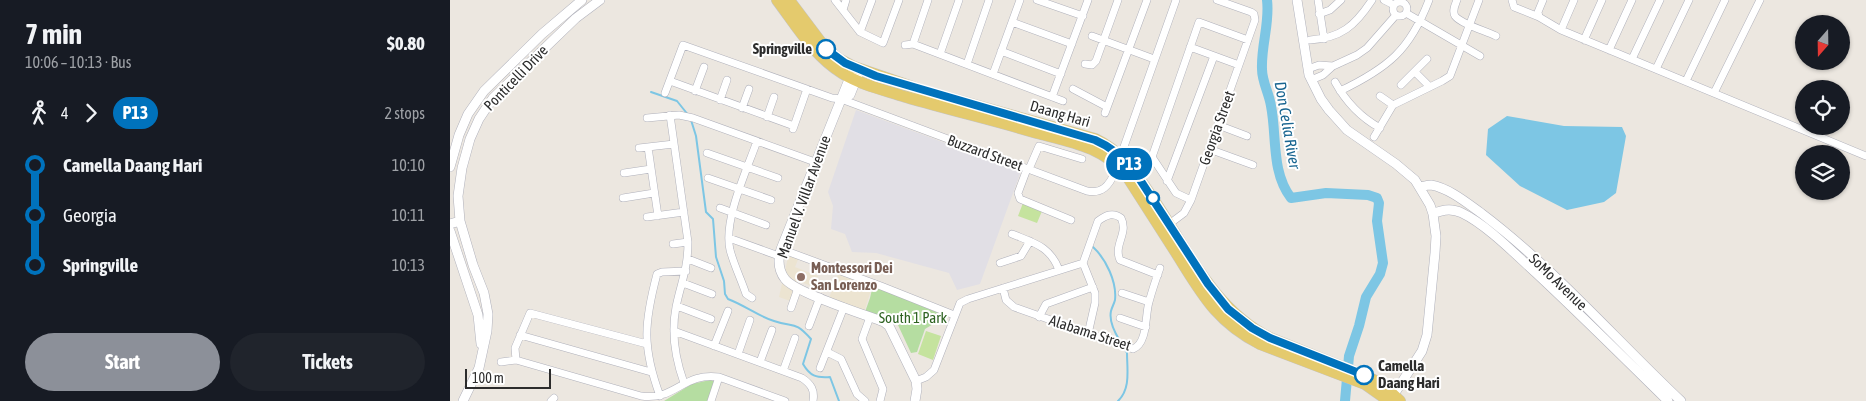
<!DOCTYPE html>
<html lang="en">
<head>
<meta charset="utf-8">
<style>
	:root { --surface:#171b24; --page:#20242c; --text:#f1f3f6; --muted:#9ea1a6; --accent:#8c9099 }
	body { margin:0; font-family:"Asap Condensed",sans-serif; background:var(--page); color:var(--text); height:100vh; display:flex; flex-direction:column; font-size:19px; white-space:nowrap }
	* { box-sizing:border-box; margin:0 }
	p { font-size:16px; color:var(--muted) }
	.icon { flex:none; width:28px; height:28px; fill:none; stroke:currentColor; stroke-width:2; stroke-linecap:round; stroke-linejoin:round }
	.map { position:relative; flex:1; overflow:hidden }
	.details { display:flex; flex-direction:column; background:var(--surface); width:450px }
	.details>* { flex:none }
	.badge { padding:0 10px; border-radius:16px; font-size:18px; line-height:32px }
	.needle { width:32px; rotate:200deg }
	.fabs { position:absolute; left:1345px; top:15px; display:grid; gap:10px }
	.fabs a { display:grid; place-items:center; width:55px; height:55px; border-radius:50%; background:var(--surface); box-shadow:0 1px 4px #0004; font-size:25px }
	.scale { position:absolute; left:15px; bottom:12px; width:86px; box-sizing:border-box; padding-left:5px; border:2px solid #2c2c2c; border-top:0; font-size:14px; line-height:18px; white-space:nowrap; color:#2c2c2c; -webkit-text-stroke:4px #fff; paint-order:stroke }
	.map>.badge { position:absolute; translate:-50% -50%; box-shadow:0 0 0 2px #fff }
	.legs { display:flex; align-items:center; gap:8px; height:55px; padding:0 25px; font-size:16px }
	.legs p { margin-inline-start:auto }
	.summary { display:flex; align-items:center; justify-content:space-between; height:85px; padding:0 25px }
	h1 { font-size:28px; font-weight:700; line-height:38px }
	.action { display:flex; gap:10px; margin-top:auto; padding:10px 25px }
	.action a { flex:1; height:58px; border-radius:30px; background:var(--accent); color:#fff; font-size:20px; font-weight:700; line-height:58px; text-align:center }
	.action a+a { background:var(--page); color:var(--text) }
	ul { padding:0 25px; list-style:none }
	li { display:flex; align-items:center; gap:18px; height:50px; font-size:19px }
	li i { display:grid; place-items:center; width:8px; height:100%; margin:0 6px; background:currentColor }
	li i::after { content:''; width:12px; height:12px; margin:-6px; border:4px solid; border-radius:50%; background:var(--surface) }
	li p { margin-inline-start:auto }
	li:first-child i { background:linear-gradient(#0000 50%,currentColor 0) }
	li:last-child i { background:linear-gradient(currentColor 50%,#0000 0) }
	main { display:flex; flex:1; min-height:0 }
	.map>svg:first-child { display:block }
</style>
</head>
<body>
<main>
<section class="details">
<div class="summary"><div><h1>7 min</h1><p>10:06 – 10:13 · Bus</p></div><b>$0.80</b></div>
<div class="legs"><svg class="icon" aria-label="walk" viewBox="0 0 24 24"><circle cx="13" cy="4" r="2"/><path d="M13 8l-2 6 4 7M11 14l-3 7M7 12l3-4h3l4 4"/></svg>4<svg class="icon" aria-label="forward" viewBox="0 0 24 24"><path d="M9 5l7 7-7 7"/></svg><b class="badge" style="background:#0072bc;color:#fff">P13</b><p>2 stops</p></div>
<ul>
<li><i style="color:#0072bc"></i><b>Camella Daang Hari</b><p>10:10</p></li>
<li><i style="color:#0072bc"></i><span>Georgia</span><p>10:11</p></li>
<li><i style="color:#0072bc"></i><b>Springville</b><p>10:13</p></li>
</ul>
<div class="action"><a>Start</a><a>Tickets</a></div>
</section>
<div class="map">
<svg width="1416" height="401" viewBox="0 0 1416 401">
	<rect width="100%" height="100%" fill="#ece7e0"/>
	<path fill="#e1dfe5" d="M406,110L571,171L530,284L507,290L499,273L426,253L402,252L395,234L381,229L383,206L378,192Z"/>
	<path fill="#ece4d1" d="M339,253L349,257L345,267L368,276L364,287L348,281L340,301L329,297Z
		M389,272L423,284L414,312L379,298Z"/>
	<path fill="#b5dda1" d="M423,285L491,313L485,323L475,329L467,352L461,353L448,325L438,319L415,312L420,298Z
		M260,380L266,382L259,401H214L242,384Z"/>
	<path fill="#c5e39e" d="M573,203L592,211L587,223L568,216Z
		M476,331L491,336L483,360L468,354Z"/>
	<path fill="#7dc6e4" d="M1057,116L1114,126L1172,127L1176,136L1166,193L1154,202L1117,210L1070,186L1036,155L1038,129Z"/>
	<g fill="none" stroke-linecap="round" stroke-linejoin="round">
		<path stroke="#7dc6e4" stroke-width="2" d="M201,92L227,101L239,116
			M241,120L246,136L256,212L263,219L266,257L274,281L275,294L278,299C294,305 308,316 324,321C344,328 344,320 361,339L353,364C360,376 366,378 380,377L389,401
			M643,247C656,259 667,282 665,300C664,304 662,307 661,311C659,320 665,333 670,341
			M668,401C681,389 677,369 677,353L675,349"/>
		<path stroke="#7dc6e4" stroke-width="10" d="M817,0C820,23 811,45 812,69C812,82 819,93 821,106C827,136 821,172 841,198L876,193L918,195L927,198L929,203L927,221L933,263L930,274L916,297L909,326L899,356L895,401"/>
		<g stroke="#b0b1bb" stroke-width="8">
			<path id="minor" d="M385,0L410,32L433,43L449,0
				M587,0L633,16
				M868,0L874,39
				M934,0L944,5
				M1007,0C1005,5 1002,11 1005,16C1011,24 1036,31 1046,36
				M1062,0L1064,7L1089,17
				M1093,0L1088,12L1089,17L1111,30L1416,156
				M943 9a7 7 0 1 1 14 0a7 7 0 1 1-14 0Z
				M393,10L396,0
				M956,13L1030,56
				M869,14L880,10L891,0
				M562,22L622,44
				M1111,30L1124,0
				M410,32L422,0
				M642,36L704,59
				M860,40C891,38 905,26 922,0
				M1134,40L1152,0
				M463,44L478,0
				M455,45L463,44L613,101
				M740,47L789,65
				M1159,50L1182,0
				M551,51L611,74
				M490,54L509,0
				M1182,59L1210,0
				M517,64L539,0
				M635,64L642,65L646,61L668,0
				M858,69L869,65L883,66
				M1206,69L1239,0
				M965,72L980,87
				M543,74L570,0
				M861,80L873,75L883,66L907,55L917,48L946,15
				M220,81L344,126
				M1236,81L1275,0
				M885,82C896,102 910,117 930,128
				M951,85L977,59
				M623,89L657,107
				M245,91L254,67
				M890,91C938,68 960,50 979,0
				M215,93L233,45L382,98L391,99L637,191C652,194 659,186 665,172L726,0
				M1264,93L1310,0
				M930,96L943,105
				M602,97L638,0
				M270,100L277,80
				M292,108L299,89
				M655,113L697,0
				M220,115L238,242C238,268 231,283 226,307C221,333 225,358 234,383
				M317,117L324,97
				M197,118L229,115L243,118L365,162
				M768,125L797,136
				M343,129L357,89
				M924,137L943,105L992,81L1000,76L1029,0
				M198,147L208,216
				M189,148L224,144
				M759,149L803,165
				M257,153L328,178
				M577,169L568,193L570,199L621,220
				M579,169L589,146L632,159
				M174,173L201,169
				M258,178L321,200
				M717,181L764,56
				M173,198L204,193
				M741,200L726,193L702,157L749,22L798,40
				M270,208L316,225
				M197,217L234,212
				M718,225L734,213L741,200L805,20L804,14L801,12L767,0
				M562,234C584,243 600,246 609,270
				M279,238L329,256
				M223,244L238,242
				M331,249L431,286L504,315
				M238,259L261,268
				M550,263L571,256L580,241
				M633,263L648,221C656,215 663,212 671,218C679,233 663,245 670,260L708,275
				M633,263L645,293V303L638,334
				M233,283L262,294
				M553,288L556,300L564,307L683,349C698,343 695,315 699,302C702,291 706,279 710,268
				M672,293L699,302
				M302,298L296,294C291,279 284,265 280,250C273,220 297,170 307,141
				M227,306L261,319
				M341,308L348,288
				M420,317L412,339L433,389L430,401
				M589,317L596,304L643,287
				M670,318L696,327
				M359,326L370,297
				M224,331L352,378C361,384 365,390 363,401
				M70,335L201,372
				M264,346L278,311
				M377,352L391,359L407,394L415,401
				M288,354L300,320
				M66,360L65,348L80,313L197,344
				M51,362L66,360L191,396C226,401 233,372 269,377L335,401
				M310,362L322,330
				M370,368L394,307
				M333,371L345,338
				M466,381L476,377L484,370L510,303L518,299L633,263
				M210,396C192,347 194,323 207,274L212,272L236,271
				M101,401L104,398
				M261,401L269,377"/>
		</g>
		<g stroke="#b0b1bb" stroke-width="10">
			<path id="tertiary" d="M847,0L859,75L871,99L879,110L897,130L946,164L965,180L980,205L983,214L986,236L985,253L977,335L972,351L941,399
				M402,72L331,249C328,259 328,270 335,279C346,293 413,314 434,322L439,326L466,381L467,389L465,401
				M391,99L400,95L408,75
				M0,167L9,135L18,114L34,91L92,34L132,0
				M970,187C974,186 977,185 981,185C999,188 1017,203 1031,213C1104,268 1165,339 1231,401
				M983,214C993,209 1002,208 1012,213C1037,225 1066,255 1086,273C1131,315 1174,358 1218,401
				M0,224L10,221
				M0,231L28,315L31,344
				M13,401L29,368L37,331L38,314L34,293L23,265L10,221L8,196L12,168L20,139L29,119L43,98L126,18L150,0"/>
		</g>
		<g stroke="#c4c4c4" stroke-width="12">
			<path id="primary" d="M327,0C346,25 364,56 392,73C411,85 435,90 456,97C500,110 544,120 587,133C622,142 654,147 677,176C693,201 709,226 725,251C751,292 765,321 810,344L915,384L939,401
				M339,0L376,49L389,59L404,67L471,90L645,139C672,152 685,172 701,196C736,247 762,309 820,338L920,378L933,385L950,401"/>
		</g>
		<use href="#minor" stroke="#fff" stroke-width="7"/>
		<use href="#tertiary" stroke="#fff" stroke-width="9"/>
		<use href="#primary" stroke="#e4ca6d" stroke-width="11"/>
	</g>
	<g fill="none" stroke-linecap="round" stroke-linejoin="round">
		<g stroke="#fff" stroke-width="11">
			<path id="line-1" d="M376,49L395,63L426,76L645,140C661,147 672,156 683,169L758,284L778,309L802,328L820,338L914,375"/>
		</g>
		<use href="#line-1" stroke="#0072bc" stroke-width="8"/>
	</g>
	<g fill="#fff" stroke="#0072bc" stroke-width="2.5">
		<circle cx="376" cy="49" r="9"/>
		<circle cx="703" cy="198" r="6"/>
		<circle cx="914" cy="375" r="9"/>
	</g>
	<circle fill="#8d6e63" stroke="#fff" stroke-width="2" cx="351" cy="277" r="5"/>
	<g text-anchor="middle" stroke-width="4" stroke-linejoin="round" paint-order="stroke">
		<g font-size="15" font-weight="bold" fill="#2c2c2c" stroke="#fff" text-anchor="end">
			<text x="362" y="54">Springville</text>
			<text x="928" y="371" text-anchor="start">Camella<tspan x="928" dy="17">Daang Hari</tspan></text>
		</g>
		<g font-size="15" fill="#2c2c2c" stroke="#fff">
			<text transform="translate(66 78) rotate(-46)" y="5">Ponticelli Drive</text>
			<text transform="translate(610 114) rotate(16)" y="5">Daang Hari</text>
			<text transform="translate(767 128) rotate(-70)" y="5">Georgia Street</text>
			<text transform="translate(535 153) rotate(20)" y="5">Buzzard Street</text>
			<text transform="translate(354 197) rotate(-70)" y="5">Manuel V. Villar Avenue</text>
			<text transform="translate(1108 282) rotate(44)" y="5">SoMo Avenue</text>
			<text transform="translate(640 333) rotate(18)" y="5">Alabama Street</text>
		</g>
		<g font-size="15" font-weight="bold" fill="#785e54" stroke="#fff" text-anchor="start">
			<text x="361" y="273">Montessori Dei<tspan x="361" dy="17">San Lorenzo</tspan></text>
		</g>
		<g font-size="15" fill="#2e6322" stroke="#fff">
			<text x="463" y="323">South 1 Park</text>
		</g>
		<g font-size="16" font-style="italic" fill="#1a6691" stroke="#fff">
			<text transform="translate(838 125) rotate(80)" y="6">Don Celia River</text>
		</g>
	</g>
</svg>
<div class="fabs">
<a><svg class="needle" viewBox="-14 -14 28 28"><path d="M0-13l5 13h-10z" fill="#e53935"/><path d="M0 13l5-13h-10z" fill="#9ea1a6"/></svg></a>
<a><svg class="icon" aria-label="locate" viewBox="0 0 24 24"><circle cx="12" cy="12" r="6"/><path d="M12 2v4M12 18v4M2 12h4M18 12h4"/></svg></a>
<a><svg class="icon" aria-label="layers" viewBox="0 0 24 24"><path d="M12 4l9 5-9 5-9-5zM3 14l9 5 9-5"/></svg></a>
</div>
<div class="scale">100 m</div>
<b class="badge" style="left:679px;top:164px;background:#0072bc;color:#fff">P13</b>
</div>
</main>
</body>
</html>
